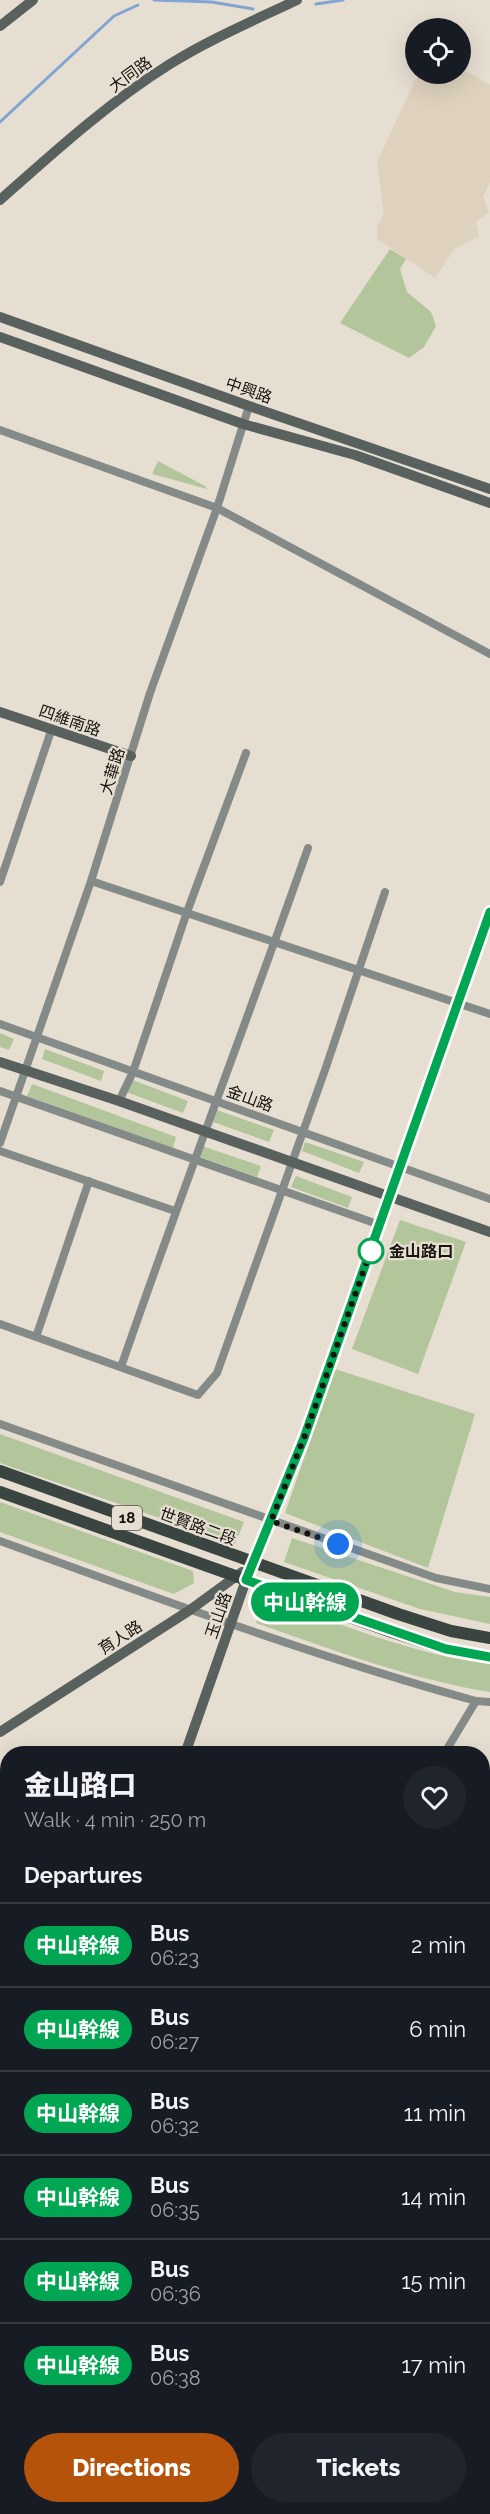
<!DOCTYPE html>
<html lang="en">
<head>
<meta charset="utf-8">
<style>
	:root { --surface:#171b24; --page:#20242c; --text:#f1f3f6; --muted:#9ea1a6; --line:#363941; --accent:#b45309 }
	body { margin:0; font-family:Raleway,"Noto Sans TC",sans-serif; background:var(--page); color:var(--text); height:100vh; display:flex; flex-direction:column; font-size:22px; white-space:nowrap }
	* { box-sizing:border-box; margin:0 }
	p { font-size:20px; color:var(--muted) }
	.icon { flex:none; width:33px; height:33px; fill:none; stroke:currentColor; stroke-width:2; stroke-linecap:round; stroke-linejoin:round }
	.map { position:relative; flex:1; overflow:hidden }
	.side { position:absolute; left:0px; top:1746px; width:490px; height:768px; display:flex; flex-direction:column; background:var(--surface); border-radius:24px 24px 0 0; box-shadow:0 6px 24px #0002 }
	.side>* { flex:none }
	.badge { padding:0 12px; border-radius:20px; font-size:21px; line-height:39px }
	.fabs { position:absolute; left:405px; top:18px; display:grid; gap:12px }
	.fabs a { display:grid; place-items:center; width:66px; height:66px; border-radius:50%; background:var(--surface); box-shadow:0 6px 24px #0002; font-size:30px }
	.you { position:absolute; width:30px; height:30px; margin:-15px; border:4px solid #fff; border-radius:50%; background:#1a73e8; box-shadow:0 0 0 9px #1a73e833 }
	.map>.badge { position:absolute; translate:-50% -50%; box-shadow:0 0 0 3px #fff }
	h2 { padding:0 24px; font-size:22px; line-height:54px }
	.round { display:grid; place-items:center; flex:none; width:63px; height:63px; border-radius:32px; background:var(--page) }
	.summary { display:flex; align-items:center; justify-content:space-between; height:102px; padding:0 24px }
	h1 { font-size:28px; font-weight:800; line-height:45px }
	.cta { display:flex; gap:12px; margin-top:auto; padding:12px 24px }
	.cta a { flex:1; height:69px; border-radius:36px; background:var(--accent); color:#fff; font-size:24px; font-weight:800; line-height:69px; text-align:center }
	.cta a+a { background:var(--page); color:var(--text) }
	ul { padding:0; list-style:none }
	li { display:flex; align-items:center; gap:18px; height:84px; padding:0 24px; border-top:2px solid var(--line) }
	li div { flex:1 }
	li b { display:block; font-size:22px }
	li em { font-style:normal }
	li .badge { min-width:66px; font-weight:700; text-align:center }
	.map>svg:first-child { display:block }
</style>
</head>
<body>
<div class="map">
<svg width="490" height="2514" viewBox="0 0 490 2514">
	<rect width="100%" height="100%" fill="#e6ded1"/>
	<path fill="#ded2be" d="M461,68L490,85V182L483,197L489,212L476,222L479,237L455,248L435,278L377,239V227L384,213L377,162L418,74H460Z"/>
	<path fill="#b3c59b" d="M390,249L406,259L400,269L407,292L431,312L436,326L424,347L409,358L340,323Z
		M158,461L205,486L207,489L152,474Z
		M0,1033L14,1039L9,1050L0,1047Z
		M45,1049L104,1071L101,1081L42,1059Z
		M130,1079L188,1101L183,1113L126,1092Z
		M32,1084L176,1137L173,1148L27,1096Z
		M217,1110L274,1130L269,1142L213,1122Z
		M305,1142L364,1162L359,1173L302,1151Z
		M202,1146L261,1166L257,1177L198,1156Z
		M296,1176L352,1197L348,1208L291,1187Z
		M400,1220L466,1242L418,1374L352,1349Z
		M335,1369L475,1414L428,1568L285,1513Z
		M0,1434L244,1522L235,1544L0,1463Z
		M0,1502L193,1571L194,1583L174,1594L0,1532Z
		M292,1538L455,1592L490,1597V1624L420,1609L284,1562Z
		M266,1597C338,1623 414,1655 490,1664V1692C409,1679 333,1650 256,1623Z
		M197,2506L322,2507L333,2514H192Z"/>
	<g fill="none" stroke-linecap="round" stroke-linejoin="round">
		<path stroke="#81a5d2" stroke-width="3" d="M154,0L212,2L253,9
			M316,4L343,0
			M0,122L114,16L138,5"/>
		<path stroke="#838a87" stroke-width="8" d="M0,430L217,508L490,654
			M91,881L490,1014
			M0,882L51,731
			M0,1024L490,1199
			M0,1091L380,1225
			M119,1101L133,1072L187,912L246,753
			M0,1143L91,881L150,693L217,508L249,406
			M0,1151L175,1211
			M0,1324L198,1395L217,1373L325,1070L385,892
			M36,1337L89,1181
			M121,1367C181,1193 247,1021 308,848
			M0,1424L436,1578L490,1589
			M0,1541C157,1598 315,1657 476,1701L490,1702
			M444,1754L476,1701
			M0,2017H8
			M483,2240L490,2245
			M483,2445L490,2434
			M344,2506L355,2514
			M34,2514L39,2506
			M191,2514L196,2506
			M439,2514L444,2506"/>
		<path stroke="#58615d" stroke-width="10" d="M0,26L33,0
			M0,200C54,152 109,102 170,64C210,39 255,20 297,0
			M0,317L249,406L490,489
			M0,337L243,424L355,455L490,503
			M0,712L131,756
			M0,1062L119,1101L490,1232
			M0,1732L190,1610L242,1572
			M185,1754L246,1580L304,1439L490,912
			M0,2284L8,2262
			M483,2349L490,2354"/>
		<path stroke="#3a4541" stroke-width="12" d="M0,1471L398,1614L451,1631L490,1638
			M0,1492L392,1632L445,1649L490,1657"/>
	</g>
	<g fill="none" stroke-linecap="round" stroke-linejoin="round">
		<g stroke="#fff" stroke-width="14">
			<path id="line" d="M490,912L304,1438L246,1580L446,1649L490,1657"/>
		</g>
		<use href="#line" stroke="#00a651" stroke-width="9"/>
		<path stroke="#17140f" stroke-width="6" stroke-dasharray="0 10.8" d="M338,1544L271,1521L304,1438L372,1247L371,1251"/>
	</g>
	<circle fill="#fff" stroke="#00a651" stroke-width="3" cx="371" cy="1251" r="12"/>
	<g text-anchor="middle" stroke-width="4.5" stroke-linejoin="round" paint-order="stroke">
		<rect fill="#e6ded1" stroke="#555149" stroke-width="1.5" x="112" y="1506" width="30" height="24" rx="4.5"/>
		<g font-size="15" font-weight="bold" fill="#17140f">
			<text x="127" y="1523">18</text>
		</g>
		<g font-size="16" fill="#17140f" stroke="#e6ded1">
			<text transform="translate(130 74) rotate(-36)" y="6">大同路</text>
			<text transform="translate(249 390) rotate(19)" y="6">中興路</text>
			<text transform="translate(70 720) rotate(19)" y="6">四維南路</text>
			<text transform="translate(112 771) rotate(-73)" y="6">大華路</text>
			<text transform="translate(250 1098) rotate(20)" y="6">金山路</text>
			<text transform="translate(198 1526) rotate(20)" y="6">世賢路二段</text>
			<text transform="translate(218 1615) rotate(-71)" y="6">玉山路</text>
			<text transform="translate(120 1637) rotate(-33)" y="6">育人路</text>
		</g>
		<g font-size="16" font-weight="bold" fill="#17140f" stroke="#e6ded1" text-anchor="start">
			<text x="389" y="1257">金山路口</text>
		</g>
	</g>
</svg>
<div class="fabs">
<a><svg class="icon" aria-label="locate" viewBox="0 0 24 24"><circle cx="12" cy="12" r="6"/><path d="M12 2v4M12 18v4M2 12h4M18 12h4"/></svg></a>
</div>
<div class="you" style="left:338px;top:1544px"></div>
<b class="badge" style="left:305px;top:1602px;background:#00a651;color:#fff">中山幹線</b>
<section class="side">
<div class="summary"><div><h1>金山路口</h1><p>Walk · 4 min · 250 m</p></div><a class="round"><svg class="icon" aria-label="heart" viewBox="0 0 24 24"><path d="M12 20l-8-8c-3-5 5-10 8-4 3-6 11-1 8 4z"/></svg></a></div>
<h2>Departures</h2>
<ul>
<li><span class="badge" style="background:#00a651;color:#fff">中山幹線</span><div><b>Bus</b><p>06:23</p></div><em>2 min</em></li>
<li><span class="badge" style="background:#00a651;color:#fff">中山幹線</span><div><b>Bus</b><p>06:27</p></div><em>6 min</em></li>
<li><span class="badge" style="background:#00a651;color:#fff">中山幹線</span><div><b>Bus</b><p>06:32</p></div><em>11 min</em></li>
<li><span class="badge" style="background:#00a651;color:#fff">中山幹線</span><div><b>Bus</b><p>06:35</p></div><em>14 min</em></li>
<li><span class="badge" style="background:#00a651;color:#fff">中山幹線</span><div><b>Bus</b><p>06:36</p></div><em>15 min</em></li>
<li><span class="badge" style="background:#00a651;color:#fff">中山幹線</span><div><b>Bus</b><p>06:38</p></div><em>17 min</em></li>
</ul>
<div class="cta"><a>Directions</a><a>Tickets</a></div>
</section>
</div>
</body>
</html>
